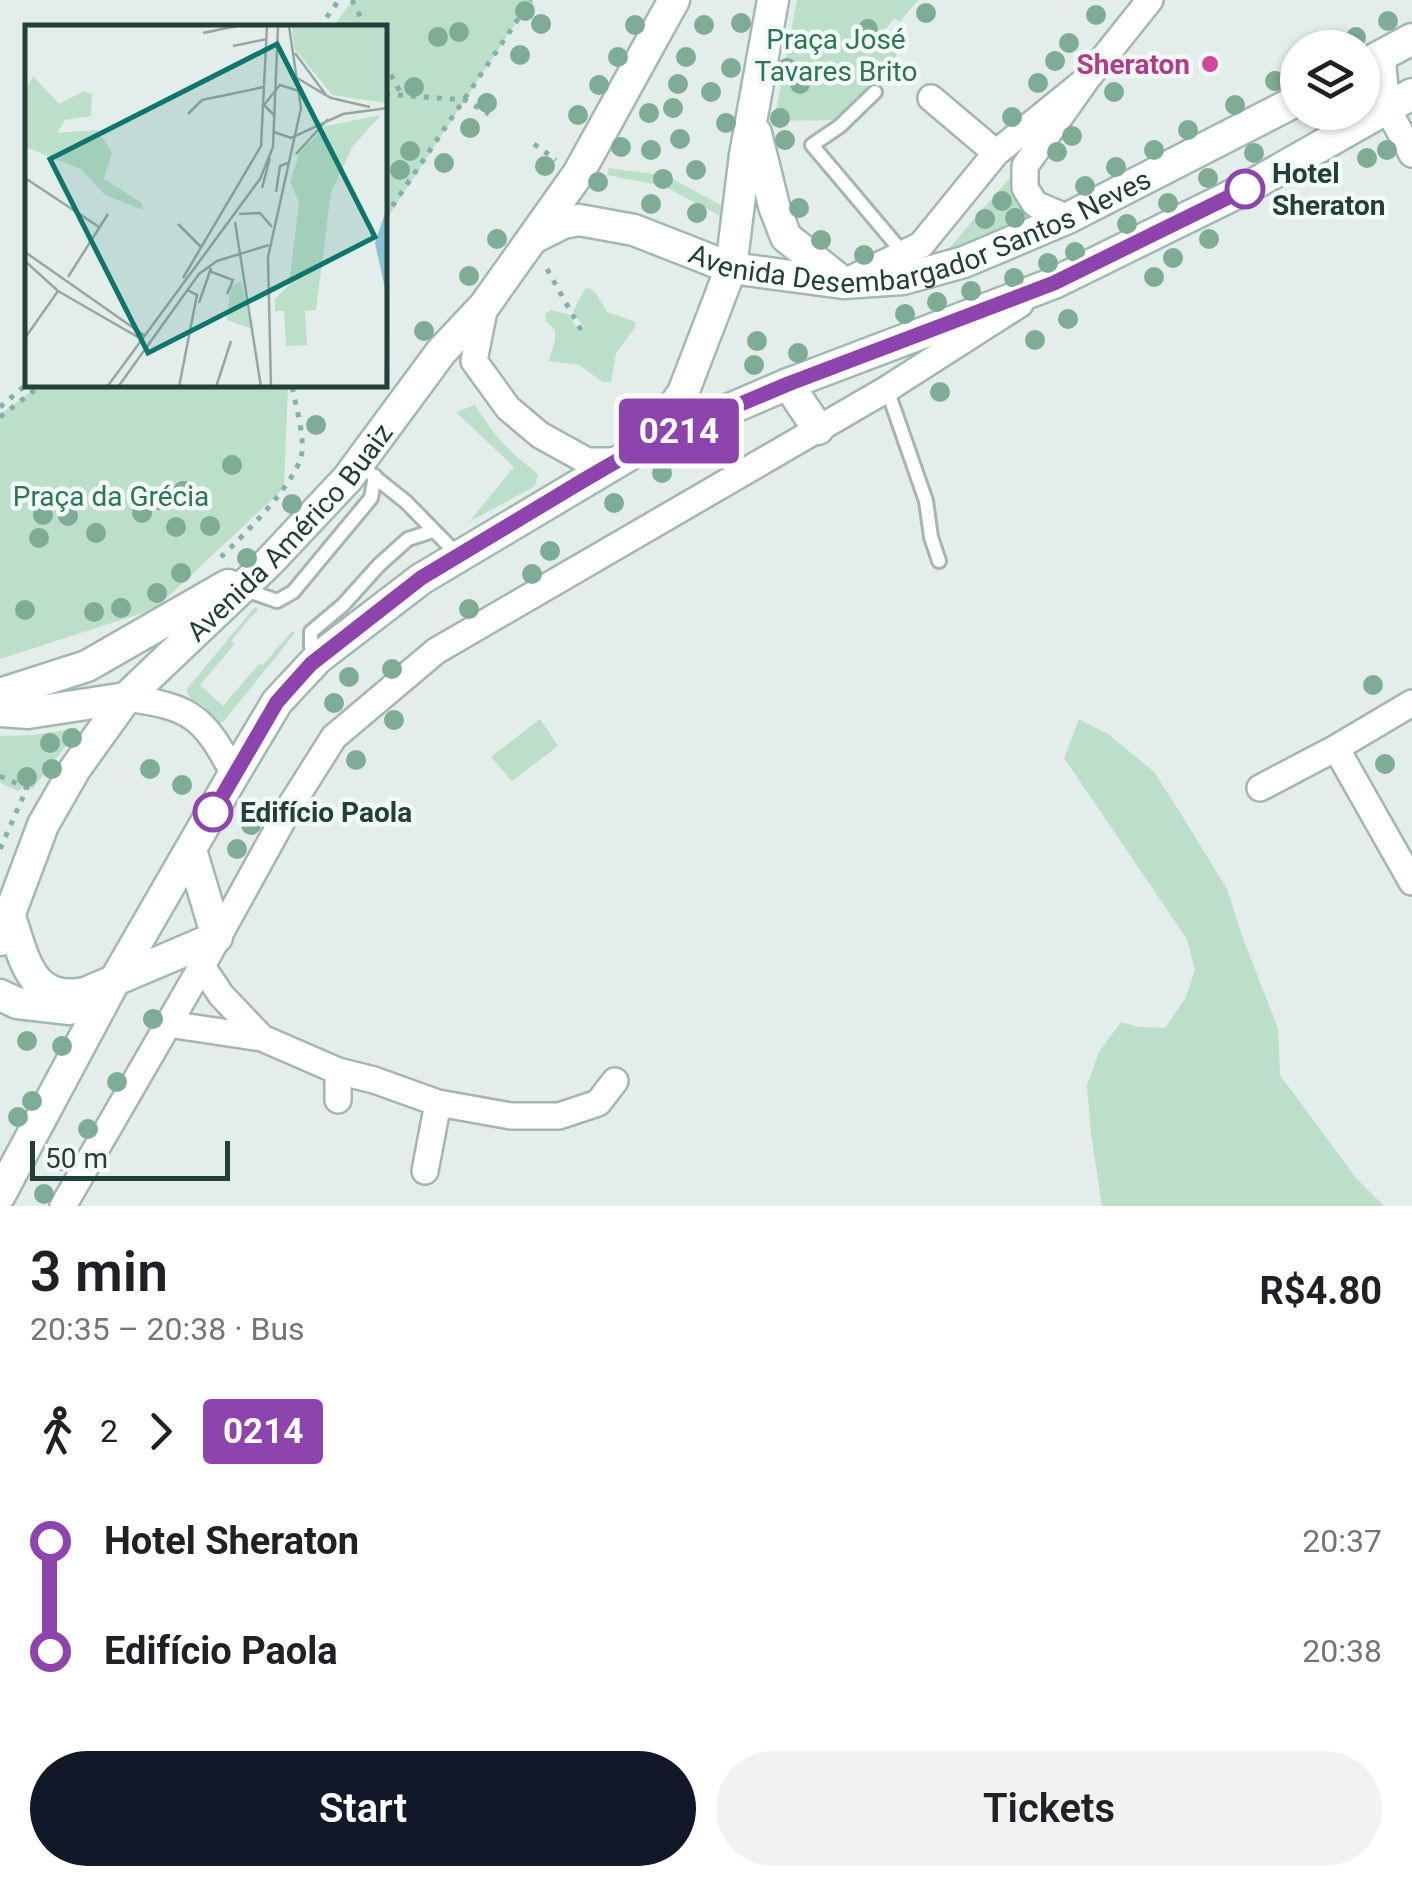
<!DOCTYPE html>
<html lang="en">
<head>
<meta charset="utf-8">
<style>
	:root { --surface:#fff; --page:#f2f2f2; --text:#202124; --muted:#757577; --accent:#111827 }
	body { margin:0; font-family:Roboto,sans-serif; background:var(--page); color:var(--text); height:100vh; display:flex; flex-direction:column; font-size:38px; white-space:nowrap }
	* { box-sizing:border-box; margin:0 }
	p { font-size:32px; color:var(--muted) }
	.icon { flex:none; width:55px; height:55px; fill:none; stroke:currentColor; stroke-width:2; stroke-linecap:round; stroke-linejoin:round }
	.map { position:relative; height:1206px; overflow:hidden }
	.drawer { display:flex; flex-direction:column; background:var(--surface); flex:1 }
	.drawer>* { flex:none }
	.badge { padding:0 20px; border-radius:8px; font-size:35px; line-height:65px }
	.buttons { position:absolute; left:1280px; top:30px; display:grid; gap:20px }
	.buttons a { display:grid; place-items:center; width:100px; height:100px; border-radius:50%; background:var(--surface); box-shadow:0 2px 8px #0004; font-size:50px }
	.scale { position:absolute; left:30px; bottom:25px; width:200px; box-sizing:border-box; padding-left:10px; border:5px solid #223f39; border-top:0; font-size:28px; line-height:35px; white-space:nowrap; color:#223f39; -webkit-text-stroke:8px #f3f9f7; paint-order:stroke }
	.map>.badge { position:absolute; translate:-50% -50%; box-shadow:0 0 0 5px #fff }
	.legs { display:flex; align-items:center; gap:15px; height:110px; padding:0 30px; font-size:32px }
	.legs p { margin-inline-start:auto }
	.summary { display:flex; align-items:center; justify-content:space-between; height:170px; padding:0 30px }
	h1 { font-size:55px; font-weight:600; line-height:75px }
	.action { display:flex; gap:20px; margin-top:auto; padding:20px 30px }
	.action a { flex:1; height:115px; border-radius:60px; background:var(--accent); color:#fff; font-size:40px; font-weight:600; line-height:115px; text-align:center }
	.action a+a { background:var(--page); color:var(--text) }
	ul { padding:0 30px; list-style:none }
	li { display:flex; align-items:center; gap:35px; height:110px; font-size:38px }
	li i { display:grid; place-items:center; width:15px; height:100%; margin:0 12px; background:currentColor }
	li i::after { content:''; width:25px; height:25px; margin:-12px; border:8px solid; border-radius:50%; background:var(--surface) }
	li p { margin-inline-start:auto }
	li:first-child i { background:linear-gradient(#0000 50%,currentColor 0) }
	li:last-child i { background:linear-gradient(currentColor 50%,#0000 0) }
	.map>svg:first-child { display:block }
</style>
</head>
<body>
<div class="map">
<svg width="1412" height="1206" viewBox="0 0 1412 1206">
	<rect width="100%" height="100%" fill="#e3ede9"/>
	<path fill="#bbdfc8" d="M353,0H531L385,221V28L333,27Z
		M797,0H918L900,22L894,18L881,36L898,52L890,67L841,120L774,121Z
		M1020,166L1059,222L934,266Z
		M609,168L667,176L728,209L722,217L664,186L607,175Z
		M588,288L595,292L607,312L636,322L634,329L616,353L611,382H603L579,365L549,361L555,340V330L546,321L545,314L551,310L568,314L578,330L584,327L573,312L585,289Z
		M39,385H288L284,488L155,609L0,659V415Z
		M475,405C495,437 508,451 538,474L535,486L469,522L514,467L456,412Z
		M255,607L258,609L231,641L235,644L200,685L223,706L259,664L263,665L292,631L295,633L223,722L215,723L203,705L191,699L186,690Z
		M540,719L558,746L512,781L491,757Z
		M1079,719L1108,734L1154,772L1181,814L1227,889L1242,936L1278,1028L1280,1075L1356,1178L1384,1206H1102L1091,1133L1087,1085L1099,1052L1121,1022L1139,1027L1165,1028L1185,999L1195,970L1187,939L1064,758Z
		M77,728L76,733L32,789L25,785L18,791L0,783V736L33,735Z"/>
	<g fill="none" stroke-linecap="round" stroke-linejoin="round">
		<g stroke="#a5b5b1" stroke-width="18">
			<path id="lane" d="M875,92L840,126L812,145L904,254
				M887,389L926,501L931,537L939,561
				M371,474L406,502L459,556
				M243,589L277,601L293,592L371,498L375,476
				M317,656L311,646V632L343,605L379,565L408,539L433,531"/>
		</g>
		<g stroke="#a5b5b1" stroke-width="30">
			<path id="street" d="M1382,56L1387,108L1412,154
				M931,98L996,153
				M1068,218L1035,204L1025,188V166L1086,80L1150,0
				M853,278L921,245L996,153L1086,80
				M485,305L474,361L508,408L540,435L587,461H615
				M126,698C192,707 203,716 234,774
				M1336,748L1412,882
				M1260,788L1336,748L1412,703
				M202,966L221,995L262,1038
				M168,1024L262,1038L338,1071L374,1080L438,1103L511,1116H559L598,1103L615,1081
				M338,1071V1100
				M425,1171L438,1103
				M63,1206L202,966L291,805L334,737L436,651L887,389L1020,304"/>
		</g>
		<g stroke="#a1b9b2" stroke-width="35">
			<g id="secondary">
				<path d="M1362,66L1412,39"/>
				<path d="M756,133L774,206L786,237L841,281"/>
				<path id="s1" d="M533,238L563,223L579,220L634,230L731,268L843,283L903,279L964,262L1068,218L1298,100"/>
				<path d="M788,384L818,429"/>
				<path d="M648,442L683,393L731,268L745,155L773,0"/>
				<path d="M0,694L87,666L228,585"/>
				<path d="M0,711L28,713L126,698"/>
				<path d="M9,914C24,956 29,1004 85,993L217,937L191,850"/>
				<path id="s2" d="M0,940L43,825L75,769L126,698L270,561L348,478L441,352L485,305L578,174L674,0"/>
				<path d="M0,995L17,1003L70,1009"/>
				<path d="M0,1195L115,980L234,774L277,702L318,658L421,579L646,445L788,384L1054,283L1245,189L1412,94"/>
			</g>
		</g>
		<path stroke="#82b1a7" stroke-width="5" stroke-dasharray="5 8" stroke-linecap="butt" d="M352,0L366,28
			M319,28L339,0
			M385,63L402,96
			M385,94L465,100L489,114
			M534,144L556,160
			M385,217L531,0
			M547,269L581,330
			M0,407L28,383
			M0,417L41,385
			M221,557C244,535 293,486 301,457C306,439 295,404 292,385
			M0,776L27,788L0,849"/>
		<use href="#lane" stroke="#fff" stroke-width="12"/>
		<use href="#street" stroke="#fff" stroke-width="25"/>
		<use href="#secondary" stroke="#fff" stroke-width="30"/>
	</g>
	<g fill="#7eac94">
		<circle cx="525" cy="11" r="10"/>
		<circle cx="926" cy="13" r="10"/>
		<circle cx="1096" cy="15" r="10"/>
		<circle cx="1388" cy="21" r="10"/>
		<circle cx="741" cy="23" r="10"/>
		<circle cx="541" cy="24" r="10"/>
		<circle cx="635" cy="25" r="10"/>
		<circle cx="704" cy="25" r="10"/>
		<circle cx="868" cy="29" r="10"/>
		<circle cx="459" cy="32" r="10"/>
		<circle cx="438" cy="37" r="10"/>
		<circle cx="1356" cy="37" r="10"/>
		<circle cx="793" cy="40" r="10"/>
		<circle cx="1069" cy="43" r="10"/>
		<circle cx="520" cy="55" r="10"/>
		<circle cx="618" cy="57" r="10"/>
		<circle cx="686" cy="57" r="10"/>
		<circle cx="1055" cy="61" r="10"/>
		<circle cx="731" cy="68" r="10"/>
		<circle cx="787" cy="68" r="10"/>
		<circle cx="1275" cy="81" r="10"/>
		<circle cx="1038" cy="83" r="10"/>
		<circle cx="678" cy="84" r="10"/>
		<circle cx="800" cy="84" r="10"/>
		<circle cx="599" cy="85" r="10"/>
		<circle cx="414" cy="87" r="10"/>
		<circle cx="711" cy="92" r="10"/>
		<circle cx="1114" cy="92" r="10"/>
		<circle cx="487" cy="103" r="10"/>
		<circle cx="1235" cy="105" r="10"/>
		<circle cx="673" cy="108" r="10"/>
		<circle cx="649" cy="113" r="10"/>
		<circle cx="578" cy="115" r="10"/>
		<circle cx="1012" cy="117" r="10"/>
		<circle cx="780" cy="118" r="10"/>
		<circle cx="726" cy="123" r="10"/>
		<circle cx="470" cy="128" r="10"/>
		<circle cx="1188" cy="130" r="10"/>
		<circle cx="1072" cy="136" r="10"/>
		<circle cx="680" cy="139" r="10"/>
		<circle cx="785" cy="140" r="10"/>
		<circle cx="621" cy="147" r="10"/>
		<circle cx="651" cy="150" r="10"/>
		<circle cx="1154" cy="150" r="10"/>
		<circle cx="1387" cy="150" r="10"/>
		<circle cx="410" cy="151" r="10"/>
		<circle cx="1057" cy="152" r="10"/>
		<circle cx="1254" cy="153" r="10"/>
		<circle cx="1367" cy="158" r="10"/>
		<circle cx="444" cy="163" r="10"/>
		<circle cx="545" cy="166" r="10"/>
		<circle cx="1116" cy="167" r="10"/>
		<circle cx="400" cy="170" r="10"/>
		<circle cx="696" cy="170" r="10"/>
		<circle cx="1208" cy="178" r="10"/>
		<circle cx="663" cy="179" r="10"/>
		<circle cx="598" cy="182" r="10"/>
		<circle cx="1085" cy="186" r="10"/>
		<circle cx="1002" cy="201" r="10"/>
		<circle cx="1168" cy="203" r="10"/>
		<circle cx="651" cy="204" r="10"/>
		<circle cx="799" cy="208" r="10"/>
		<circle cx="697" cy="213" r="10"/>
		<circle cx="1015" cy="218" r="10"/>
		<circle cx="985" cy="219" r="10"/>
		<circle cx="1127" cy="224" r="10"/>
		<circle cx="497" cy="239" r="10"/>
		<circle cx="1209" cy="239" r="10"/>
		<circle cx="821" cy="240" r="10"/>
		<circle cx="1075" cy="252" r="10"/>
		<circle cx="864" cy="255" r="10"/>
		<circle cx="1173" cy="258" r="10"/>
		<circle cx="1048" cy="263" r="10"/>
		<circle cx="469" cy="276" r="10"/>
		<circle cx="1154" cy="277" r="10"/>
		<circle cx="1014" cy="278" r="10"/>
		<circle cx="971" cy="291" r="10"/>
		<circle cx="937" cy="302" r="10"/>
		<circle cx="905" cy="314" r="10"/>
		<circle cx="1068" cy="319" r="10"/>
		<circle cx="424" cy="331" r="10"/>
		<circle cx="1035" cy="340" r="10"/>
		<circle cx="757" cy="341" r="10"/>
		<circle cx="798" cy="353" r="10"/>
		<circle cx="754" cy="365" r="10"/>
		<circle cx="940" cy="392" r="10"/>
		<circle cx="316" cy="425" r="10"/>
		<circle cx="733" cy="447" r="10"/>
		<circle cx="232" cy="465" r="10"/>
		<circle cx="662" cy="473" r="10"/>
		<circle cx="183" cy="491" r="10"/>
		<circle cx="158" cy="500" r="10"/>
		<circle cx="614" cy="503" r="10"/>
		<circle cx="292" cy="504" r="10"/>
		<circle cx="142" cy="513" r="10"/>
		<circle cx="43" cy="515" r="10"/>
		<circle cx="68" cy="516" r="10"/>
		<circle cx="210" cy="526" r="10"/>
		<circle cx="176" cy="527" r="10"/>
		<circle cx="96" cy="533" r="10"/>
		<circle cx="39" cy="538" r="10"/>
		<circle cx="550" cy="551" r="10"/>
		<circle cx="247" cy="558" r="10"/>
		<circle cx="181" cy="573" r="10"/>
		<circle cx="532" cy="574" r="10"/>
		<circle cx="157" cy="593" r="10"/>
		<circle cx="121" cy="608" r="10"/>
		<circle cx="469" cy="609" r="10"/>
		<circle cx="25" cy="610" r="10"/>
		<circle cx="94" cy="612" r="10"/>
		<circle cx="392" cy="669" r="10"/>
		<circle cx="349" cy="677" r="10"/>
		<circle cx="1373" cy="685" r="10"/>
		<circle cx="334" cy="703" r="10"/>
		<circle cx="394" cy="720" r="10"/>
		<circle cx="72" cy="738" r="10"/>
		<circle cx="50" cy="743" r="10"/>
		<circle cx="356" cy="760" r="10"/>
		<circle cx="1385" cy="764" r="10"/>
		<circle cx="52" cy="769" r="10"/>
		<circle cx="150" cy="769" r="10"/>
		<circle cx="27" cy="777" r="10"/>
		<circle cx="182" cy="785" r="10"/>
		<circle cx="251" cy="825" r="10"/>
		<circle cx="237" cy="849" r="10"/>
		<circle cx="153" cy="1019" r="10"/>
		<circle cx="27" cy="1041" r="10"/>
		<circle cx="62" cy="1046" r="10"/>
		<circle cx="117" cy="1082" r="10"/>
		<circle cx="32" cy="1101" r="10"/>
		<circle cx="18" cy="1117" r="10"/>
		<circle cx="88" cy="1129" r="10"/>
		<circle cx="62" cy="1161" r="10"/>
		<circle cx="44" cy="1194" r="10"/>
	</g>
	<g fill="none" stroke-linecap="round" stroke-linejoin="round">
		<g stroke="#fff" stroke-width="22">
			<path id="line-1" d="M213,812L277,702L311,664L421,578L584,480L646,444L788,384L1054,283L1245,189"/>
		</g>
		<use href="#line-1" stroke="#8e44ad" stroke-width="15"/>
	</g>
	<circle fill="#d1479c" stroke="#f3f9f7" stroke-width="4" cx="1210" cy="64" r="10"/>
	<g fill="#fff" stroke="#8e44ad" stroke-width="5">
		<circle cx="1245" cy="189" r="18"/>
		<circle cx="213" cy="812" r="18"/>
	</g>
	<g text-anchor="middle" stroke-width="9" stroke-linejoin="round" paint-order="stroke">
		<g font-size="28" fill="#2b774f" stroke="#f3f9f7">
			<text x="836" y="49">Praça José<tspan x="836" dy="32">Tavares Brito</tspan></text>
			<text x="111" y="506">Praça da Grécia</text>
		</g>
		<g font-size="28" font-weight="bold" fill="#b23c85" stroke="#f3f9f7" text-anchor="end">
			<text x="1190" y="74">Sheraton</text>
		</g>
		<g font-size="28" font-weight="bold" fill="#223f39" stroke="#f3f9f7" text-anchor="start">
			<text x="1272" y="183">Hotel<tspan x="1272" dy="32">Sheraton</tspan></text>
			<text x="240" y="822">Edifício Paola</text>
		</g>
		<g font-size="28" fill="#223f39" stroke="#f3f9f7">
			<text dy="10" stroke="none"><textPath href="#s1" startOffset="408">Avenida Desembargador Santos Neves</textPath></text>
			<text dy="10" stroke="none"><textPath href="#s2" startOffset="508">Avenida Américo Buaiz</textPath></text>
		</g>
	</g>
	<g transform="translate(25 25)">
		<rect width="362" height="362" fill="#e3ede9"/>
		<path d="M267,1H360L362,78L307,70L269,23ZM8,51L34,79L59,66L67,69L66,91L40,95L32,108L72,105L87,127L79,154L117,178L118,185L80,170L56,144L0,122V66ZM356,90L328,121L306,167L291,285L280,286L282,320L261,321L259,286H250V274L264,260L274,177L265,157L275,127L301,101ZM216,256L227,304L202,295L205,262Z" fill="#bbdfc8"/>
		<path d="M362,182L363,361L359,362L361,268L350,218Z" fill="#8ac2d3"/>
		<path fill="none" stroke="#96a7a3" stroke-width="2.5" d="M178,8L212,1M208,21L242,14M270,28L301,70M272,53L306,73L345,82M163,89L177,75L239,62M250,91L239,80L255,60L274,66M249,107L266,113L318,89L363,83M271,129L303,94M0,153L74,202M237,163L245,133M251,167L255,141L263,138M214,189L235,188L247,202M210,197L236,362M153,199L176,222M0,227L120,311M0,236L33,266L118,315M184,246L208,255L202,269M43,252L83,189M158,253L236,121L242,1M174,278L186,243M0,313L33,266M82,362L235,154L248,122L253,1M93,362L174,249L192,236L244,220M154,362L172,270L162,265M191,362L206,316M246,362L243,232L276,83L264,1"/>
		<path fill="#0f766e" fill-opacity="0.15" stroke="#0f766e" stroke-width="5" d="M252,19L350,212L123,328L25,134Z"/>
		<rect width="362" height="362" fill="none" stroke="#223f39" stroke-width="5"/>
	</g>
</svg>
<div class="buttons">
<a><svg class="icon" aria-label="layers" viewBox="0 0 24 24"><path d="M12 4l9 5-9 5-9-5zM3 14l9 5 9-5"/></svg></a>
</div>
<div class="scale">50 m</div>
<b class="badge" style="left:679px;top:431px;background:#8e44ad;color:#fff">0214</b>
</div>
<section class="drawer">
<div class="summary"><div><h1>3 min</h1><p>20:35 – 20:38 · Bus</p></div><b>R$4.80</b></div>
<div class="legs"><svg class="icon" aria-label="walk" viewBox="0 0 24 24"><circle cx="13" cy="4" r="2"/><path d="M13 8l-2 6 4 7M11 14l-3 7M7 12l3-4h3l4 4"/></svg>2<svg class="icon" aria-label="forward" viewBox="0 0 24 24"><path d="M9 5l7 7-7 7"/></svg><b class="badge" style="background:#8e44ad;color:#fff">0214</b></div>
<ul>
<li><i style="color:#8e44ad"></i><b>Hotel Sheraton</b><p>20:37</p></li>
<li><i style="color:#8e44ad"></i><b>Edifício Paola</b><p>20:38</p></li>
</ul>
<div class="action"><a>Start</a><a>Tickets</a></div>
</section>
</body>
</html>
